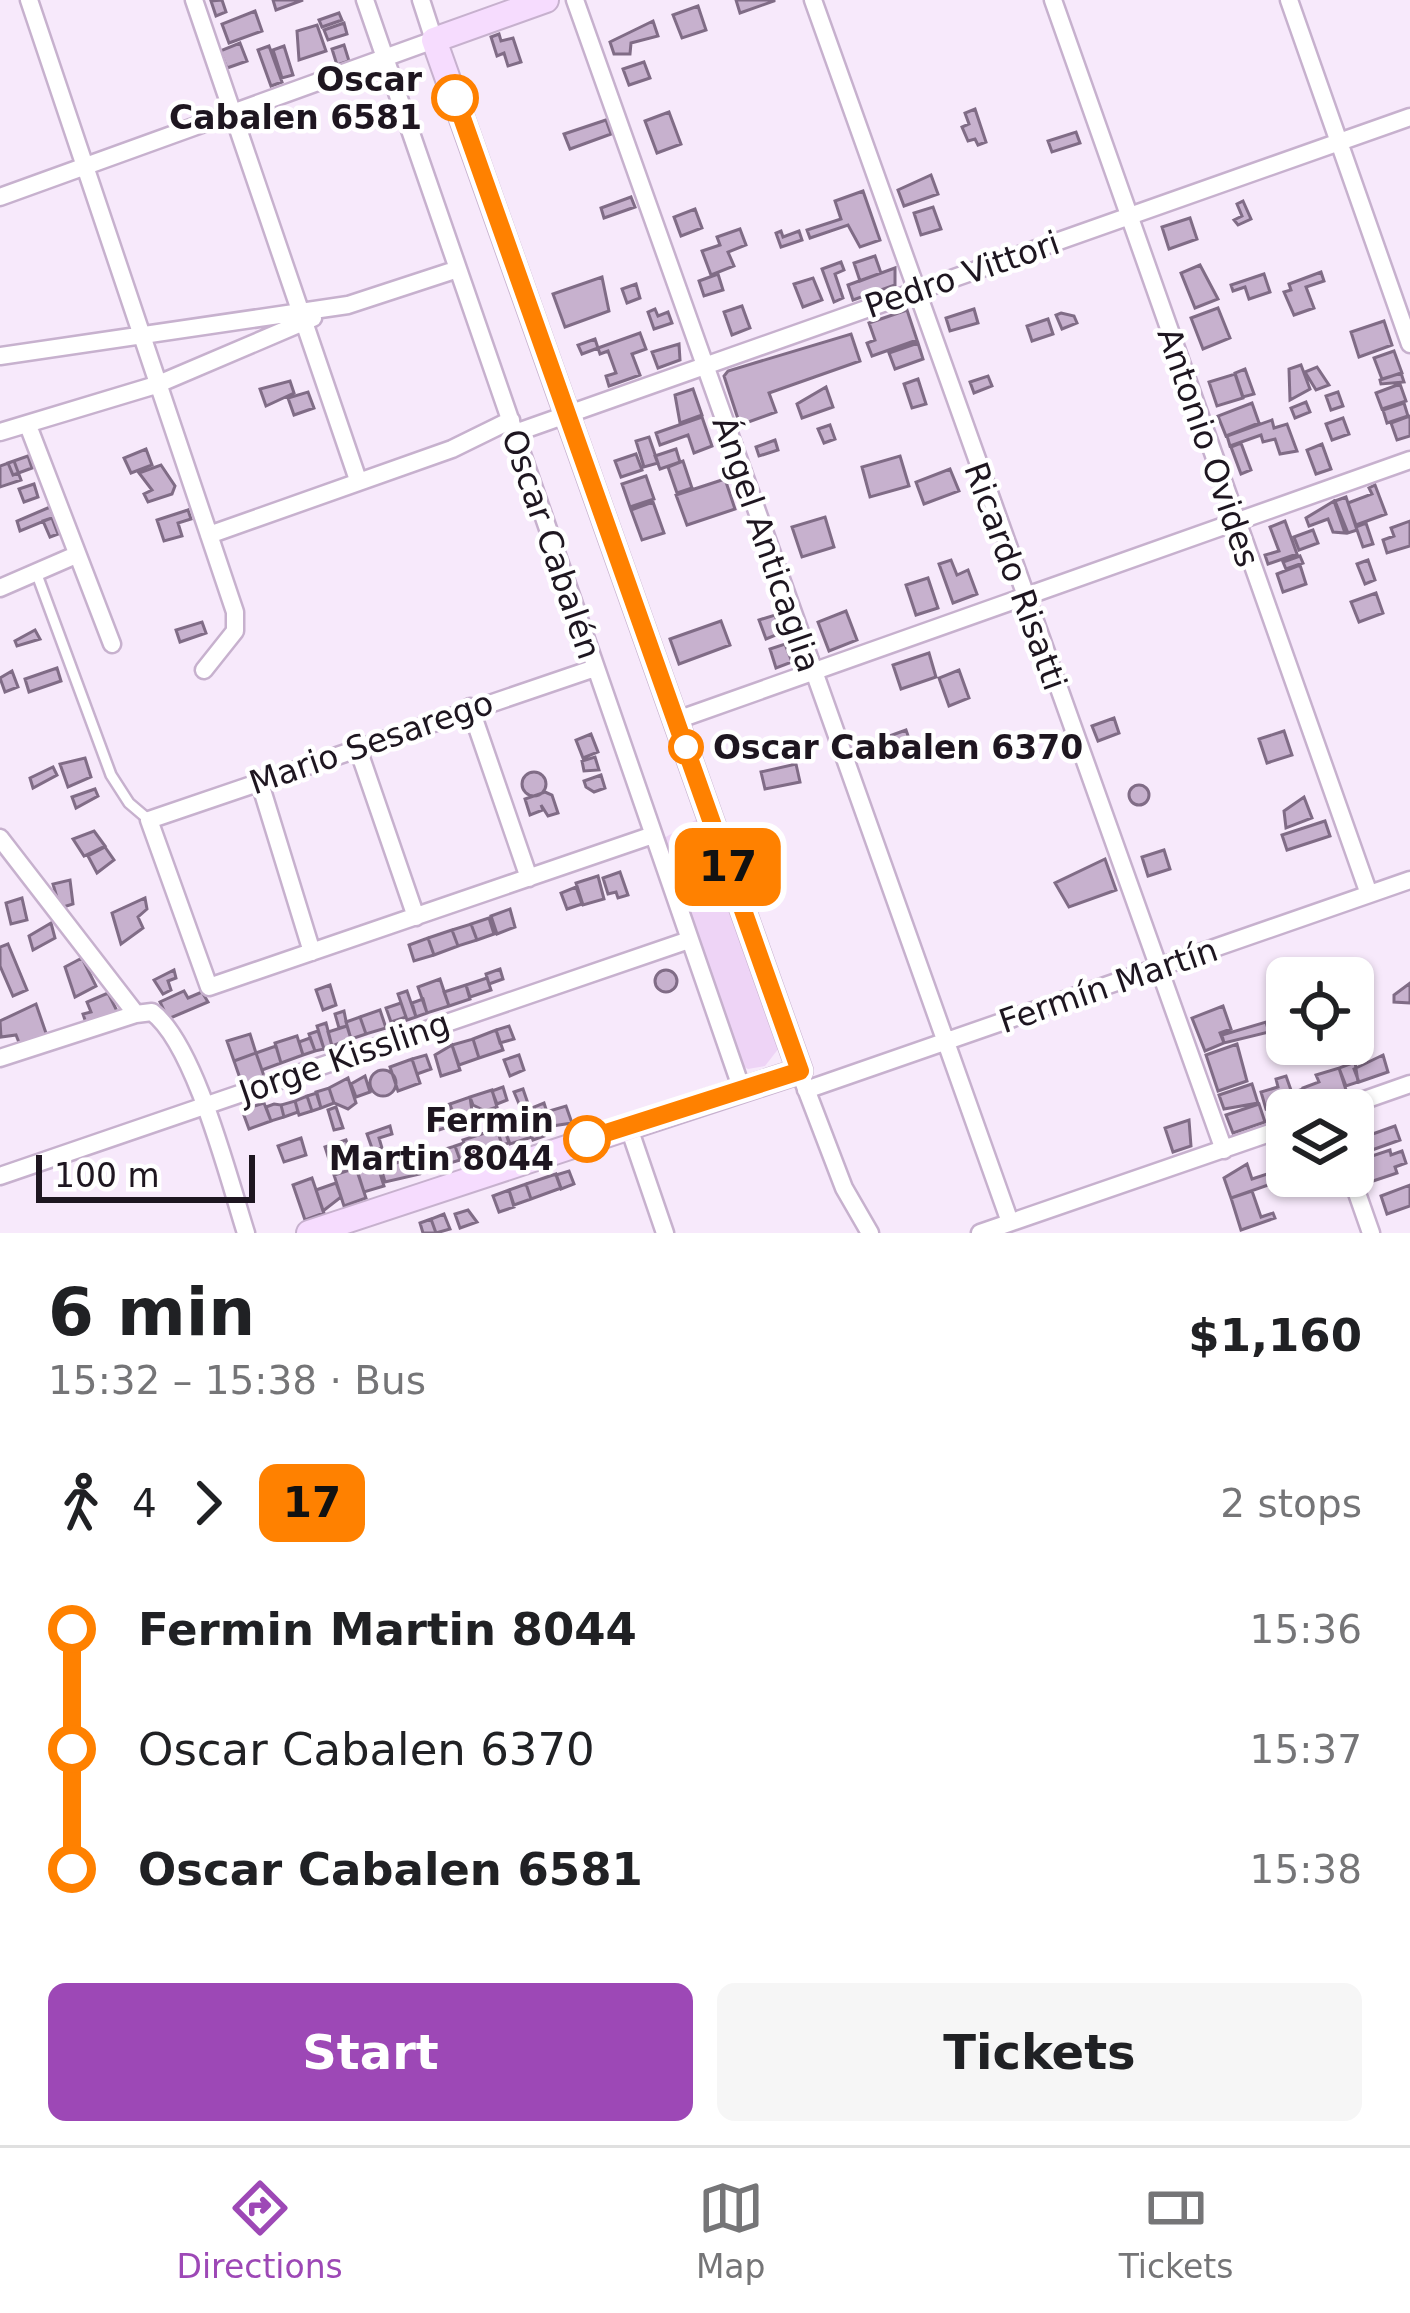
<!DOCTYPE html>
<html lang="en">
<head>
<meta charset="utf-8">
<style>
	:root { --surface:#fff; --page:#f6f6f6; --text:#202124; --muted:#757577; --line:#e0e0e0; --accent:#9d48b6 }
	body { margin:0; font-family:"DejaVu Sans",sans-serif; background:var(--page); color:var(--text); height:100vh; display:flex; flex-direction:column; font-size:45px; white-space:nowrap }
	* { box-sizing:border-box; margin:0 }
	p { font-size:39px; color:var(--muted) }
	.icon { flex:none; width:66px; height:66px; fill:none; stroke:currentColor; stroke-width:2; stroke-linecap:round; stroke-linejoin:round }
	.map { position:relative; height:1233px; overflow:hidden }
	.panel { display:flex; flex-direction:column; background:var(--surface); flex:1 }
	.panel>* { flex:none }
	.badge { padding:0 24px; border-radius:18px; font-size:42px; line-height:78px }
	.tools { position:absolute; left:1266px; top:957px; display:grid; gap:24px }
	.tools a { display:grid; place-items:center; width:108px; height:108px; border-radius:18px; background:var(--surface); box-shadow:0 3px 9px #0004; font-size:60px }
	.scale { position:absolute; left:36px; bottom:30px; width:219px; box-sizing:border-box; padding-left:12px; border:6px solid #1e1620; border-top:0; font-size:33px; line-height:42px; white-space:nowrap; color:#1e1620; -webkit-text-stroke:9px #fff; paint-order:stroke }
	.map>.badge { position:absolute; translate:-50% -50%; box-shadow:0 0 0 6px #fff }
	.legs { display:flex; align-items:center; gap:18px; height:132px; padding:0 48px; font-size:39px }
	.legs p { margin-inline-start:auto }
	.summary { display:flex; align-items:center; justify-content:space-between; height:204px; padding:0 48px }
	h1 { font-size:66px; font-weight:600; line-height:90px }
	.primary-button { display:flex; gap:24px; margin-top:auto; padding:24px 48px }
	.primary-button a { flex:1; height:138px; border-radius:18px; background:var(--accent); color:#fff; font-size:48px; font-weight:600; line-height:138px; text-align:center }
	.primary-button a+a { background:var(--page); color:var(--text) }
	ul { padding:0 48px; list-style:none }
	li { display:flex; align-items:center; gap:42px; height:120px; font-size:45px }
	li i { display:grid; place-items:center; width:18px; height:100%; margin:0 15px; background:currentColor }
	li i::after { content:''; width:30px; height:30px; margin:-15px; border:9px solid; border-radius:50%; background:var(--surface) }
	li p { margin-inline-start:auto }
	li:first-child i { background:linear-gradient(#0000 50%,currentColor 0) }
	li:last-child i { background:linear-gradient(currentColor 50%,#0000 0) }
	.dock { display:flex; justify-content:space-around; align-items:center; height:168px; border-top:3px solid var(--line); background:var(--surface); font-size:33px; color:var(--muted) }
	.dock a { display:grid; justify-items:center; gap:6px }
	.dock .on { color:var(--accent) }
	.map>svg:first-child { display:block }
</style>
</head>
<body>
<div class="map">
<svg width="1410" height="1233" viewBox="0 0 1410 1233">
	<rect width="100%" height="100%" fill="#f7e9fb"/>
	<path fill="#eed4f6" d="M699,818L779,1048L765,1066L748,1069L739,1064L664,838Z"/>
	<path fill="#c7b1ce" stroke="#806c86" stroke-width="3" d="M222,0L226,12L216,16L211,1Z
		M273,0H303L276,10Z
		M736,0H774V1L740,13Z
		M698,6L706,30L682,38L673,15Z
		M255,11L262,31L229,43L222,24Z
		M339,13L342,20L322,27L319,20Z
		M653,21L658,36L631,43L630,54H614L610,42Z
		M344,23L347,34L328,40L324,30Z
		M317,25L326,51L299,60L297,31Z
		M499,34L501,41L513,38L521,62L508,66L504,53L497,56L491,37Z
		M240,43L247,61L227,68L220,51Z
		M344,45L349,61L337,65L332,49Z
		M269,46L282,82L271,86L258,50Z
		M284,46L293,75L282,78L273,50Z
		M644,62L650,78L629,85L623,69Z
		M975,109L986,142L978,145L975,139L968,141L962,127L969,124L965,113Z
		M669,112L681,144L657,153L645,121Z
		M606,120L611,134L570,149L564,134Z
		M1076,132L1080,143L1052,152L1048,141Z
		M931,175L938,194L904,206L898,190Z
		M863,191L880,240L860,247L848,225L810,238L807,230L841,219L835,201Z
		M631,197L635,207L604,218L601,208Z
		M1243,201L1251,219L1238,225L1234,220L1242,216L1237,204Z
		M933,207L941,229L921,235L914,213Z
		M695,209L702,228L681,236L674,217Z
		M1190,218L1197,239L1169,249L1162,227Z
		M740,229L746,245L728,252L734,266L711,275L702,251L720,245L717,237Z
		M781,231L783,237L799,231L802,240L781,247L776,233Z
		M875,256L881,273L860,281L854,263Z
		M841,262L844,270L835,274L843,298L834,302L822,269Z
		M1200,265L1218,299L1195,308L1181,273Z
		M895,268V285L853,300L848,285Z
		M1321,272L1324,281L1306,287L1314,308L1294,315L1284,292L1291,290L1289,284Z
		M718,274L723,290L704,296L699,281Z
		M1264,274L1270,292L1249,299L1245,287L1233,291L1231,285Z
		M602,277L609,311L565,327L553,294Z
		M813,278L822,300L803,307L794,284Z
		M636,284L640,298L627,303L622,289Z
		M742,306L750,328L732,335L724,312Z
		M1218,308L1230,338L1203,349L1191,318Z
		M655,309L658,316L668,312L672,323L654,329L648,312Z
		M974,309L978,323L950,331L946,318Z
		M907,310L917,340L872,356L867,343L875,340L869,323Z
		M1061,313L1074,316L1077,323L1062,329L1056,315Z
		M1048,319L1053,334L1032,341L1027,326Z
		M1384,321L1392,345L1359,357L1351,332Z
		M640,333L646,349L632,354L640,375L609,386L606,376L616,373L608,351L600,354L598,348Z
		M851,334L860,361L769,393L776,412L740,425L724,376L728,371Z
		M595,339L598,348L582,354L578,345Z
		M918,343L923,359L895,369L889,353Z
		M679,344L680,360L658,368L652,352Z
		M1394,351L1402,373L1382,379L1374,358Z
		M1301,365L1310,389L1290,400L1289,369Z
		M1317,367L1329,385L1316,390L1305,372Z
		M1245,369L1254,394L1243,397L1235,373Z
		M1401,373L1404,382L1381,384L1380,380Z
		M1235,374L1243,398L1217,406L1209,382Z
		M988,376L992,386L974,393L970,382Z
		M918,379L926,404L912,408L904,384Z
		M290,381L294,393L266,406L260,389Z
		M1400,384L1406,401L1382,409L1376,393Z
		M826,387L833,407L802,418L797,404Z
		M693,389L702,415L680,423L675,395Z
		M308,392L314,408L294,415L288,398Z
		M1338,392L1343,406L1331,410L1326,396Z
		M1306,402L1310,412L1295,418L1291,408Z
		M1252,403L1259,423L1226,436L1218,416Z
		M1404,403L1408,416L1387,423L1383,410Z
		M1410,416V436L1397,440L1391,423Z
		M702,417L712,446L694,453L688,435L660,445L656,433Z
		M1343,418L1349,434L1332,440L1326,424Z
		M1272,420L1274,428L1287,424L1297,451L1280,454L1275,439L1263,442L1261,435L1230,446L1227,436Z
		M830,425L835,439L824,443L818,429Z
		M649,437L658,463L644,467L636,441Z
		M775,440L778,450L759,456L756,447Z
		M1241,443L1251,470L1241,474L1231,447Z
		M1322,444L1331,469L1316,474L1307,450Z
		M146,449L152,465L131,473L124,458Z
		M676,449L680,462L660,469L655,456Z
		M636,454L642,470L621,477L615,461Z
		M28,456L32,468L13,475L8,463Z
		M900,456L909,486L870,497L862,467Z
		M14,461L21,480L0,487V466Z
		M683,461L692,488L677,493L668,467Z
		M161,465L175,486L172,494L148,502L144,494L152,490L139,473Z
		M950,469L959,491L924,504L916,482Z
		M646,476L654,499L630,507L622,484Z
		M725,479L735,509L687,525L676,495Z
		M34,484L38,497L24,502L19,489Z
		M1375,485L1386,514L1356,525L1348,503L1372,494L1369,488Z
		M1346,497L1356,527L1366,523L1373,544L1363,547L1357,530L1348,533L1335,501Z
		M1334,501L1345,533L1333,532L1328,519L1309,526L1306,518Z
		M653,502L664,533L642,540L631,510Z
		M50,507L54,517L20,531L17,521Z
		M188,510L191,519L178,523L182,536L164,541L157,520Z
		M825,517L834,547L802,557L792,527Z
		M52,518L58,534L50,537L43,521Z
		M1285,521L1297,554L1268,564L1265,555L1279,551L1270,527Z
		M1410,521V546L1387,553L1383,540L1394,536L1391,528Z
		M1313,530L1318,543L1299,550L1294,537Z
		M1300,556L1303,563L1286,569L1283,562Z
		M951,560L957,575L968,570L977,594L953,603L939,564Z
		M1368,560L1375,580L1365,584L1357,564Z
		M1300,565L1306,584L1283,592L1277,574Z
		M928,578L938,608L916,615L906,585Z
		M1376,593L1383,613L1359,622L1351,602Z
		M846,611L857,640L829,651L818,622Z
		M775,615L781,633L766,639L759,620Z
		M721,621L730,645L679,664L670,639Z
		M202,622L206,633L180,642L176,630Z
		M35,630L40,639L17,646L15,641Z
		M785,644L792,662L776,668L770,649Z
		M929,653L936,677L901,689L893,665Z
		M57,668L61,681L29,692L25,679Z
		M959,670L969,698L949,706L939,678Z
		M12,671L18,687L5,692L0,678Z
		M1114,718L1119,733L1098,741L1092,726Z
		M906,730L912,747L890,755L884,738Z
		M1284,731L1292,755L1267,763L1259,739Z
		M591,734L598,752L583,758L576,740Z
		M595,757L599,770L584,771L582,761Z
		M85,758L91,777L68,787L60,764Z
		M796,764L800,782L765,789L761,772Z
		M53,767L57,775L33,788L30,778Z
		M522 784a12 12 0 1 1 24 0a12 12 0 1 1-24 0Z
		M601,775L605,788L594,792L586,787L584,781Z
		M1129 795a10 10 0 1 1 20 0a10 10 0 1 1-20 0Z
		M95,789L98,796L76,808L72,797Z
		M545,792L552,795L558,813L548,816L541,805L543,810L530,815L525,799Z
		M1304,797L1312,818L1286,828L1284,811Z
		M1325,821L1330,836L1287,850L1282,835Z
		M94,831L105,846L84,856L73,839Z
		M105,847L114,860L97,873L88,856Z
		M1164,850L1170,869L1148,876L1142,857Z
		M1105,859L1116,890L1069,907L1055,883Z
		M620,872L628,895L618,898L616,892L608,894L603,878Z
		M598,876L604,899L583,905L576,883Z
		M70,880L73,904L60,908L53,884Z
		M576,887L582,904L567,909L561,893Z
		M22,898L27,920L11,924L6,903Z
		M145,898L147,909L138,917L143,928L121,944L112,913Z
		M510,909L515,927L497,934L491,916Z
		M489,918L494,934L477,940L471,924Z
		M51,923L55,938L33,950L29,936Z
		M471,924L477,940L458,946L452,930Z
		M452,930L458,946L434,955L428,938Z
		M428,938L434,955L414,961L409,945Z
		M8,944L27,990L13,996L0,966V947Z
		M82,958L96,986L75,997L65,967Z
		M500,969L503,979L489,984L486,974Z
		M655 981a11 11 0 1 1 22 0a11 11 0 1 1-22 0Z
		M174,970L176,978L168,981L171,990L163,994L154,980Z
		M487,978L491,990L470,997L466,985Z
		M440,979L449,1006L427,1013L418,987Z
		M1410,983V1003L1394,1002V995Z
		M330,985L336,1005L323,1010L316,990Z
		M466,985L470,999L449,1006L444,992Z
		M184,991L188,998L202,992L208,1002L168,1019L160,1002Z
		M407,991L416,1017L407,1020L398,994Z
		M108,993L118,1013L87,1026L83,1014L91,1012L87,1002Z
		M423,999L427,1013L416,1017L412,1003Z
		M401,1003L406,1017L391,1022L386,1008Z
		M36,1004L48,1039L20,1045L16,1035L1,1037L0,1021Z
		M1223,1006L1231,1029L1220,1033L1224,1043L1205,1051L1192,1018Z
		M380,1010L386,1028L366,1034L360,1017Z
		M344,1011L347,1026L339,1028L335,1014Z
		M360,1017L366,1034L351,1039L346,1022Z
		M1266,1022L1269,1032L1224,1043L1222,1035Z
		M326,1023L332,1046L324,1049L317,1026Z
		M347,1026L351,1039L332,1046L328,1032Z
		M509,1026L514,1039L500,1043L496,1030Z
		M496,1030L503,1050L479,1058L473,1039Z
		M318,1031L324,1049L315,1051L309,1034Z
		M250,1034L256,1053L234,1061L227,1041Z
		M297,1036L303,1055L281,1063L275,1043Z
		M310,1038L315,1051L303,1055L299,1042Z
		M473,1039L479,1058L459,1065L452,1045Z
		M1237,1044L1247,1081L1218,1091L1206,1055Z
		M452,1045L460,1070L441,1076L435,1055Z
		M276,1046L281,1063L262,1070L256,1053Z
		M256,1053L264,1076L242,1084L234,1061Z
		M426,1055L431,1069L417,1074L412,1059Z
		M519,1055L524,1070L510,1076L504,1060Z
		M1383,1055L1388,1072L1359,1082L1354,1069Z
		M412,1059L420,1083L398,1091L390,1067Z
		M1355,1062L1358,1082L1346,1086L1339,1068Z
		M1339,1068L1346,1090L1309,1107L1303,1088L1319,1082L1316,1075Z
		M370 1083a13 13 0 1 1 26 0a13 13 0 1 1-26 0Z
		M365,1076L370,1092L356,1097L351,1084Z
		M1286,1076L1292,1093L1303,1089L1309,1107L1287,1110L1285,1117L1280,1104L1266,1109L1261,1092L1278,1087L1276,1079Z
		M348,1078L356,1103L348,1109L334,1103L329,1088Z
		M1252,1084L1258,1103L1224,1109L1219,1095Z
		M503,1087L507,1100L497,1104L492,1091Z
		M329,1088L334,1103L321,1108L316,1092Z
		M523,1089L534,1121L527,1123L514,1092Z
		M492,1090L497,1107L485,1111L473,1105L470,1097Z
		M317,1093L321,1108L312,1111L307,1096Z
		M307,1096L312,1111L299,1115L295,1101Z
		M470,1097L473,1118L456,1124L450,1104Z
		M295,1101L298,1112L284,1117L281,1105Z
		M264,1103L271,1121L249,1129L242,1110Z
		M544,1103L553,1131L543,1134L534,1107Z
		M274,1104L281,1105L284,1117L271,1121L266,1107Z
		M450,1104L456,1124L436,1131L429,1111Z
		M1259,1104L1265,1122L1233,1133L1226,1115Z
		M566,1106L572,1123L552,1126L546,1112Z
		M336,1107L343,1128L334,1130L328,1110Z
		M525,1118L532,1137L510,1144L503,1125Z
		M501,1119L509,1143L502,1145L497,1129L488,1131L486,1125Z
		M538,1119L544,1136L533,1140L527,1123Z
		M1189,1120L1191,1146L1173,1152L1165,1128Z
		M390,1126L392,1134L379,1138L382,1148L373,1151L367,1134Z
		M1395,1126L1400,1140L1358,1155L1353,1141Z
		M497,1129L502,1145L468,1153L463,1140Z
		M301,1138L306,1155L284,1162L278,1146Z
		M346,1140L356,1168L334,1175L325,1147Z
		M464,1143L469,1157L460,1160L455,1146Z
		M455,1146L460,1160L447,1164L442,1150Z
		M442,1150L447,1164L425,1172L421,1158Z
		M1390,1150L1391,1155L1402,1151L1406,1163L1395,1167L1397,1173L1373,1181L1366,1158Z
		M420,1155L424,1169L420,1174L385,1182L381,1168Z
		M377,1164L384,1186L364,1192L357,1170Z
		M1247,1164L1252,1179L1270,1173L1274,1183L1231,1198L1224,1178Z
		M356,1168L366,1198L344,1206L334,1175Z
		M569,1171L574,1184L561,1189L556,1175Z
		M556,1174L561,1188L531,1199L526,1184Z
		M312,1178L324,1213L305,1220L293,1185Z
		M336,1183L341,1197L323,1211L316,1190Z
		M526,1184L531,1199L514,1205L509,1190Z
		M1410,1185V1206L1387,1214L1381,1196Z
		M509,1190L514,1207L499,1212L493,1196Z
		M1252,1191L1261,1217L1273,1213L1275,1218L1241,1230L1231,1198Z
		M468,1210L477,1222L460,1228L455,1214Z
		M444,1214L450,1229L436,1233L431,1219Z
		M431,1219L436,1233H423L420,1223Z"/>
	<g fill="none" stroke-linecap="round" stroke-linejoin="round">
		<g stroke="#c7b1ce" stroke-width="14">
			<path id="lane" d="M36,572L111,775L129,803L149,820"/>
		</g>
		<g stroke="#c7b1ce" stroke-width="21">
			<path id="street" d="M29,0L235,612V631L204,670
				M194,0L358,480
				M365,0L741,1087
				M575,0L1010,1222
				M813,0L1224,1150
				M1053,0L1369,894
				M1289,0L1410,344
				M0,197L434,40L421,0
				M0,356L348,305L458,269
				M29,428L112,644
				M0,432L156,385L313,318
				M515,433L1410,117
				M209,535L452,449L511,420
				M0,588L76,555
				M595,668L149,820L209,987L653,835
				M470,707L529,878
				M677,720L1410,460
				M357,746L416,917
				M259,780L312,952
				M0,838L136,1014L152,1012C195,1044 229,1180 246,1233
				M0,1058L136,1014
				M803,1081L844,1188L870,1233
				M806,1090L1410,880
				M1336,1110L1410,1084
				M628,1125L665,1233
				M0,1176L689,940
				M1351,1176L1371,1233
				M980,1233L1287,1127"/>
		</g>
		<g stroke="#c7b1ce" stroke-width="28">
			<path id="secondary" d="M309,1233L800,1071L434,40L546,0"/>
		</g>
		<use href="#lane" stroke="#fff" stroke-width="9"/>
		<use href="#street" stroke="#fff" stroke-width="16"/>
		<use href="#secondary" stroke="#f6dcfe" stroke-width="24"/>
	</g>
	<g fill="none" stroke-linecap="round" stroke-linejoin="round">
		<g stroke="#fff" stroke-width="27">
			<path id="line-1" d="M455,98L800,1071L587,1139"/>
		</g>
		<use href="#line-1" stroke="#ff8100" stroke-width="18"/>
	</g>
	<g fill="#fff" stroke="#ff8100" stroke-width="6">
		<circle cx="455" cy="98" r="21"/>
		<circle cx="686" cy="747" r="15"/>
		<circle cx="587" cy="1139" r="21"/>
	</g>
	<g text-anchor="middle" stroke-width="9" stroke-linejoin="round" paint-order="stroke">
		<g font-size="33" font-weight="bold" fill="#1e1620" stroke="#fff" text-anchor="end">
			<text x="422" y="91">Oscar<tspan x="422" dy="38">Cabalen 6581</tspan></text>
			<text x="713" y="759" text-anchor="start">Oscar Cabalen 6370</text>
			<text x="554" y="1132">Fermin<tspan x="554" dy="38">Martin 8044</tspan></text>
		</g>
		<g font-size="33" fill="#1e1620" stroke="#fff">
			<text transform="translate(962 274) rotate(-19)" y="12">Pedro Vittori</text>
			<text transform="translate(1209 447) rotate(71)" y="12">Antonio Ovides</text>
			<text transform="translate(552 544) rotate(71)" y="12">Oscar Cabalén</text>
			<text transform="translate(767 544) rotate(71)" y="12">Ángel Anticaglia</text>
			<text transform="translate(1016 576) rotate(70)" y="12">Ricardo Risatti</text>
			<text transform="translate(371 742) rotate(-19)" y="12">Mario Sesarego</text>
			<text transform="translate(1108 985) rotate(-19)" y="12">Fermín Martín</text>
			<text transform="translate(344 1057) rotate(-19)" y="12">Jorge Kissling</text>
		</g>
	</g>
</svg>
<div class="tools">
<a><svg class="icon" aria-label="locate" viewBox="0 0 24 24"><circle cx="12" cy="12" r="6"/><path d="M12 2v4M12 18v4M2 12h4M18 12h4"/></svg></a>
<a><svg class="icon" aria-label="layers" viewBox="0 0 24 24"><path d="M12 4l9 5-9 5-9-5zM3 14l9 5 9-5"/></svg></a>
</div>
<div class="scale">100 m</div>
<b class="badge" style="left:728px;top:867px;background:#ff8100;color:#111">17</b>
</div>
<section class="panel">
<div class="summary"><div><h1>6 min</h1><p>15:32 – 15:38 · Bus</p></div><b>$1,160</b></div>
<div class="legs"><svg class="icon" aria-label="walk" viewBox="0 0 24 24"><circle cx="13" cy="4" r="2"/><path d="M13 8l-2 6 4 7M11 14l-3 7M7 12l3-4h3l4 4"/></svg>4<svg class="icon" aria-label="forward" viewBox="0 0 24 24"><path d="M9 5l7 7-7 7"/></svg><b class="badge" style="background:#ff8100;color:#111">17</b><p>2 stops</p></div>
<ul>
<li><i style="color:#ff8100"></i><b>Fermin Martin 8044</b><p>15:36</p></li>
<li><i style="color:#ff8100"></i><span>Oscar Cabalen 6370</span><p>15:37</p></li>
<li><i style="color:#ff8100"></i><b>Oscar Cabalen 6581</b><p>15:38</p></li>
</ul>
<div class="primary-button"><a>Start</a><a>Tickets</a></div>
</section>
<nav class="dock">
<a class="on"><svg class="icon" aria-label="directions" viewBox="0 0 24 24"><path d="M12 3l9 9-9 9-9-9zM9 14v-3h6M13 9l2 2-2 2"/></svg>Directions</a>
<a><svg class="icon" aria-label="map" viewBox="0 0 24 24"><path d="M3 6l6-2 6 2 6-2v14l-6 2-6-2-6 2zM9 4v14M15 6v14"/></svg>Map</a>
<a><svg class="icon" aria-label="tickets" viewBox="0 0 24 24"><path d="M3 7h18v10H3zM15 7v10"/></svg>Tickets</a>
</nav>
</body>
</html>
